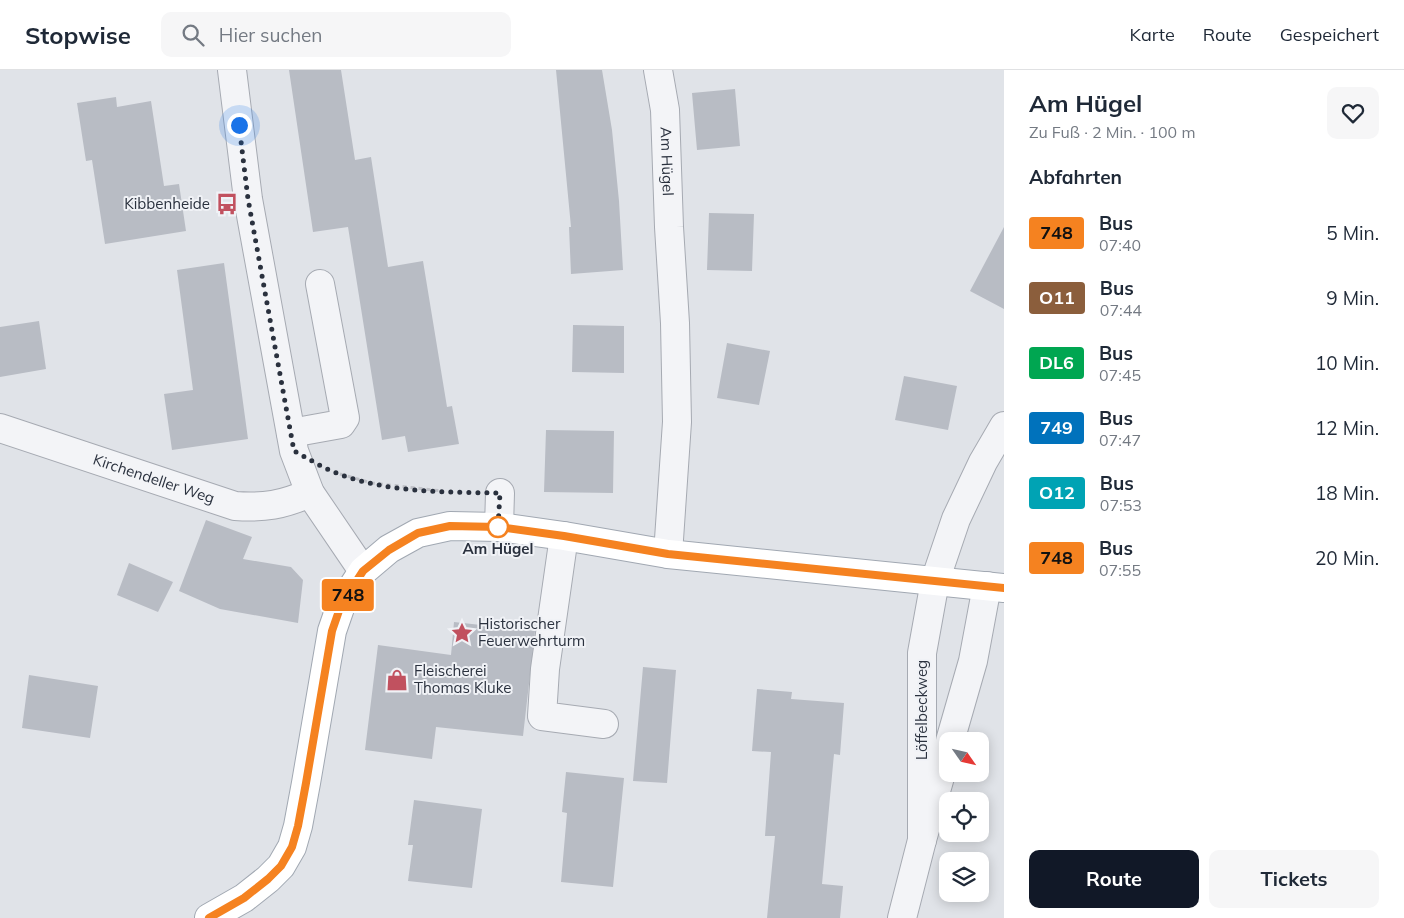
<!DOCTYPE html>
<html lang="de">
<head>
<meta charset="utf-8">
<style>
	:root { --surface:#fff; --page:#f6f6f7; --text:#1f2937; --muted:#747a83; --line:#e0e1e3; --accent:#111827 }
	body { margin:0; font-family:Mulish,sans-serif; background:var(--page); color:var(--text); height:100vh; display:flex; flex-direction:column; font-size:19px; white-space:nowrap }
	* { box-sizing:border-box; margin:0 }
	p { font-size:16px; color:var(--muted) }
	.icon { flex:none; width:28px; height:28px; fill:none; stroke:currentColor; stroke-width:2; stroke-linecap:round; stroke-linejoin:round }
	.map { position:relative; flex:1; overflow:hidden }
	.side { display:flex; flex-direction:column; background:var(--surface); width:400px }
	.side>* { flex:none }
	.badge { padding:0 10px; border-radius:4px; font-size:18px; line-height:32px }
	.needle { width:32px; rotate:124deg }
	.buttons { position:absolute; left:939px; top:662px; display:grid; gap:10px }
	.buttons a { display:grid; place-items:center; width:50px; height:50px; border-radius:10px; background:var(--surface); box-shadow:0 2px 12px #0003; font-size:25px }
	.you { position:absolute; width:25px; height:25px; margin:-12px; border:4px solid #fff; border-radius:50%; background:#1a73e8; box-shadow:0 0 0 8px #1a73e833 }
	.map>.badge { position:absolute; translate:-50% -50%; box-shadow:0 0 0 2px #fff }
	h2 { padding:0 25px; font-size:19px; line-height:45px }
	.round { display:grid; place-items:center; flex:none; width:52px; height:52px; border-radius:10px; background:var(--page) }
	.overview { display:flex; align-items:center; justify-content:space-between; height:85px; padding:0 25px }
	h1 { font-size:24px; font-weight:700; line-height:38px }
	.button { display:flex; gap:10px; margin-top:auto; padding:10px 25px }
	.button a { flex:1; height:58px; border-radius:10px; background:var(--accent); color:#fff; font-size:20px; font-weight:700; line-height:58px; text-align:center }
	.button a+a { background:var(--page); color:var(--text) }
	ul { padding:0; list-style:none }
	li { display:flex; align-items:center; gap:15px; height:65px; padding:0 25px }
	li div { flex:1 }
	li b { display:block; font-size:19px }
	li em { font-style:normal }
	li .badge { min-width:55px; font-weight:700; text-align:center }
	header { display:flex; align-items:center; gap:30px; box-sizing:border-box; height:70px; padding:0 25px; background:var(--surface); border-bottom:1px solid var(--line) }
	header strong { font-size:24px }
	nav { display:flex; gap:28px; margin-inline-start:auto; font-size:18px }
	.search { width:350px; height:45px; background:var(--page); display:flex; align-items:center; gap:12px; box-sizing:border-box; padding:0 18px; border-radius:10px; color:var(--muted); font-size:19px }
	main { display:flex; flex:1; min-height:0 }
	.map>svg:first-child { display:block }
</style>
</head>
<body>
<header>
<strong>Stopwise</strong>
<div class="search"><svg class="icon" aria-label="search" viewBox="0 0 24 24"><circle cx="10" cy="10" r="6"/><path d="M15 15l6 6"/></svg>Hier suchen</div>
<nav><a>Karte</a><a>Route</a><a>Gespeichert</a></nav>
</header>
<main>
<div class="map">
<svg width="1004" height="848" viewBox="0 0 1004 848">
	<rect width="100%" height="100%" fill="#e0e3e8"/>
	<path fill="#b8bcc4" d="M289,0H341L355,90L371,87L388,197L423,191L447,337L452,336L459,374L408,382L405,366L382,370L348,157L313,162Z
		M556,0H602L612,60L619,131L623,200L571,204L569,157H571Z
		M735,19L740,76L697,80L692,23Z
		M116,27L117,37L151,31L164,116L179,114L186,161L105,174L92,90L86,91L77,33Z
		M709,143L754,144L752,201L707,200Z
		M1004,157V239L970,221Z
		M224,193L248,369L172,380L164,324L193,320L177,200Z
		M39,251L46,299L0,307V257Z
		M573,255L624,256V303L572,302Z
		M727,273L770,281L759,335L717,328Z
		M904,306L957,316L948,360L895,350Z
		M546,360L614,361L613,423L544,422Z
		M206,450L252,467L243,489L291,497L303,510L298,553L220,539L179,521Z
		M129,493L173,512L158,542L117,525Z
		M454,552L535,561L523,666L436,657L432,689L365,680L378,575L451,585Z
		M643,597L676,600L667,713L633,711Z
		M29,605L98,616L90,668L22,658Z
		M757,619L792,622L791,629L844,633L840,685L834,684L822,814L843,816L840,848H767L775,766H765L771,682L752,681Z
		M566,702L624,708L613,817L561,812L567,743L562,742Z
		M414,730L482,739L472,818L408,811L413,775H408Z"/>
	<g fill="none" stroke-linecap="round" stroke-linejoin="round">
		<g stroke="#a6aab2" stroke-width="30">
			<g id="minor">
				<path d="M232,0L248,129L294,381L310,423L363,501"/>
				<path id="s1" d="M658,0L665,40L669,157L675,253L677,352L668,484"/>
				<path id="s2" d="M0,358L235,436C265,438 282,435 310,423"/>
				<path d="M291,363L341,354L345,348L320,214"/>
				<path d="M499,457L500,423"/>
				<path d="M564,466L545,599L542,646L604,654"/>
				<path d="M950,671L973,591L987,516"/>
				<path d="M922,770V583L935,511L956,449L983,392L1004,356"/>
				<path d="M902,848L922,770L948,679"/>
			</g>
		</g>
		<g stroke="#a1a8b2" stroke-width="30">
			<path id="major" d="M209,848L244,828L268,809L281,796L292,777L298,756L306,713L332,561L341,535L363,501L389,479L418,463L450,456L499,457L564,466L668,484L1004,518"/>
		</g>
		<path stroke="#bfc1c7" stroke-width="3" stroke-dasharray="4 4" stroke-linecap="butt" d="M340,404L372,413L442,421"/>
		<use href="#minor" stroke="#f3f4f7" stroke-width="28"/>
		<use href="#major" stroke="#fff" stroke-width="28"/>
	</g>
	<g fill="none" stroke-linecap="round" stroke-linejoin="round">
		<g stroke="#fff" stroke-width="11">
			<path id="line" d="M209,848L244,828L268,809L281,796L292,777L298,756L306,713L332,561L341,535L363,501L389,480L418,463L450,456L499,457L564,466L668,484L1004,518"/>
		</g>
		<use href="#line" stroke="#f58220" stroke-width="8"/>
		<path stroke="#2a313e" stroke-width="5" stroke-dasharray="0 9" d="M239,55L248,129L294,381C309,389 323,398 339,404C389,423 447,422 500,423L498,457"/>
	</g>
	<defs>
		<g id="bus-bare" transform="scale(1.725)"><path d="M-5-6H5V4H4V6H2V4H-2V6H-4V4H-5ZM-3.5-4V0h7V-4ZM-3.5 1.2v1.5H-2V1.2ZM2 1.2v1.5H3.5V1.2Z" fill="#c1515f" stroke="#f0f2f6" stroke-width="2.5" paint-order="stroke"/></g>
		<g id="sight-bare" transform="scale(1.725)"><path d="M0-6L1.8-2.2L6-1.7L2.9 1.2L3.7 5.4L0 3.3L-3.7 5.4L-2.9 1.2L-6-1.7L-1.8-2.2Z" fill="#c1515f" stroke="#f0f2f6" stroke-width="2.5" paint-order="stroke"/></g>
		<g id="shop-bare" transform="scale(1.725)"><path d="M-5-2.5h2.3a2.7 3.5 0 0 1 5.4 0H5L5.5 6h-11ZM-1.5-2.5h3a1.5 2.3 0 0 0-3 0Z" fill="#c1515f" stroke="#f0f2f6" stroke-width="2.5" paint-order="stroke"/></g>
	</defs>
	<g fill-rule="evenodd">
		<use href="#bus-bare" x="227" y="134"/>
		<use href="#sight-bare" x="462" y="563"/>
		<use href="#shop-bare" x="397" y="610"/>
	</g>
	<circle fill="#fff" stroke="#f58220" stroke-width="2.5" cx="498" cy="457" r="10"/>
	<g text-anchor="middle" stroke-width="4" stroke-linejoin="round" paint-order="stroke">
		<g font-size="15" fill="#2a313e" stroke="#f0f2f6">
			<text dy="5" stroke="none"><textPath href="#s1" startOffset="92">Am Hügel</textPath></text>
			<text dy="5" stroke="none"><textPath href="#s2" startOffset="162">Kirchendeller Weg</textPath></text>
			<text transform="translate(922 640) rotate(-90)" y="5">Löffelbeckweg</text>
		</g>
		<g font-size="15" fill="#2a313e" stroke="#f0f2f6" text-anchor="start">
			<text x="210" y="139" text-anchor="end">Kibbenheide</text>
			<text x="478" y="559">Historischer<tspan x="478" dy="17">Feuerwehrturm</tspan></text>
			<text x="414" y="606">Fleischerei<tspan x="414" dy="17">Thomas Kluke</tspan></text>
		</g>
		<g font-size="15" font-weight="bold" fill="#2a313e" stroke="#f0f2f6">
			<text x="498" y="484">Am Hügel</text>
		</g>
	</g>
</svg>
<div class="buttons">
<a><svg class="needle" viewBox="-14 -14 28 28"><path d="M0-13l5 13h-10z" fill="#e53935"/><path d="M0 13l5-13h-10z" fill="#747a83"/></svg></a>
<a><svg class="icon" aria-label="locate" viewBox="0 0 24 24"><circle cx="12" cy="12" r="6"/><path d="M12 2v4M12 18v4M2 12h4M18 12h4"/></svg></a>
<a><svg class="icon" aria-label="layers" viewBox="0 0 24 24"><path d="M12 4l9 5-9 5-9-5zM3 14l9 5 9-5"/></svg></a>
</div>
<div class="you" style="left:239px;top:55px"></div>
<b class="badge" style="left:348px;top:525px;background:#f58220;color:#111">748</b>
</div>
<section class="side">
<div class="overview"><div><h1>Am Hügel</h1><p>Zu Fuß · 2 Min. · 100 m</p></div><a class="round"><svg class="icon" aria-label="heart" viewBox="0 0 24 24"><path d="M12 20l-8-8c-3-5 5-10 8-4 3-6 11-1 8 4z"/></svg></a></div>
<h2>Abfahrten</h2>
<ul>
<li><span class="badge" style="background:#f58220;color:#111">748</span><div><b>Bus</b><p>07:40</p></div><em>5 Min.</em></li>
<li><span class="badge" style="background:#8b5e3c;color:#fff">O11</span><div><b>Bus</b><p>07:44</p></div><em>9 Min.</em></li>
<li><span class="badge" style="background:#00a651;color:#fff">DL6</span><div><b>Bus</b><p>07:45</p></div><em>10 Min.</em></li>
<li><span class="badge" style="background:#0072bc;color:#fff">749</span><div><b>Bus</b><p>07:47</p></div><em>12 Min.</em></li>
<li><span class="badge" style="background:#00a3b4;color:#fff">O12</span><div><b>Bus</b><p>07:53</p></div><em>18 Min.</em></li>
<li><span class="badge" style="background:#f58220;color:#111">748</span><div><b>Bus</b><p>07:55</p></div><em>20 Min.</em></li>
</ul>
<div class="button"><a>Route</a><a>Tickets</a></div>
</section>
</main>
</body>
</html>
